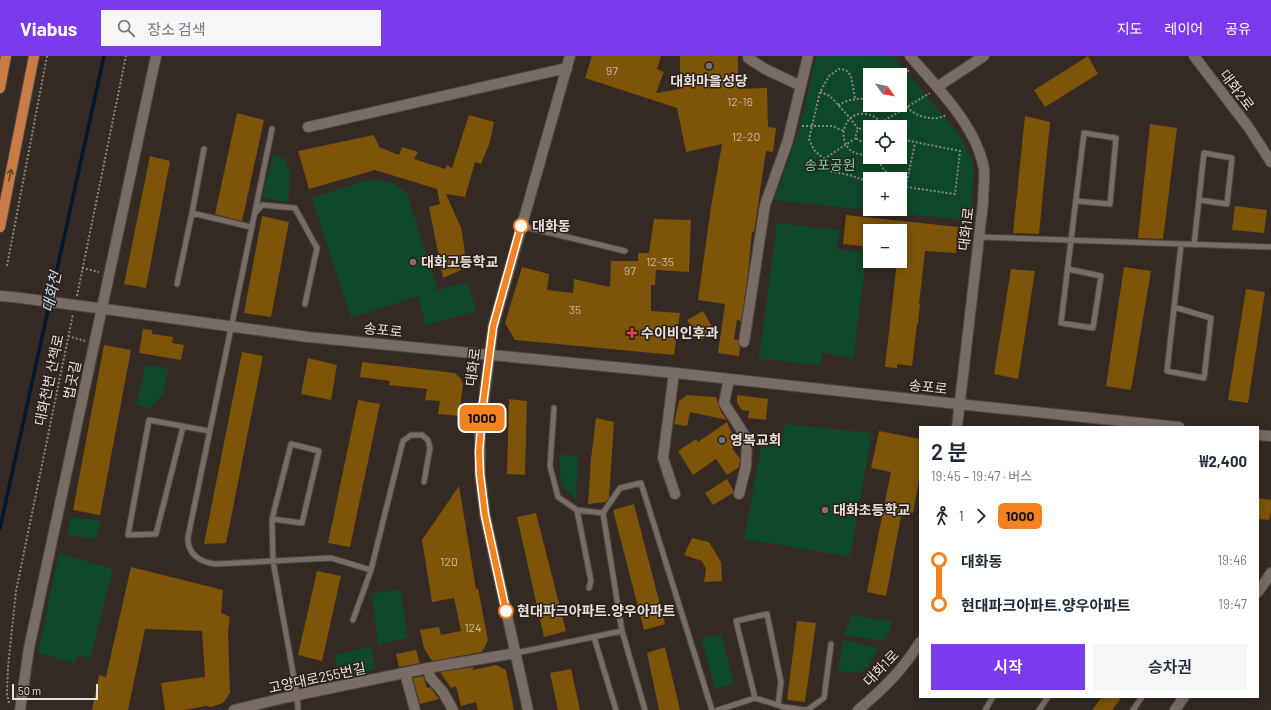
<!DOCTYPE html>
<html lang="ko">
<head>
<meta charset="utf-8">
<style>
	:root { --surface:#fff; --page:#f6f6f7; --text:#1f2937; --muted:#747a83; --accent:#7c3aed }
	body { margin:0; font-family:Barlow,"Noto Sans KR",sans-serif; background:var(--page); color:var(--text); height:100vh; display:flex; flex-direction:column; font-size:15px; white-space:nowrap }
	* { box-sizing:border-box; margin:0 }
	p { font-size:13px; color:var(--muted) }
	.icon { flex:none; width:22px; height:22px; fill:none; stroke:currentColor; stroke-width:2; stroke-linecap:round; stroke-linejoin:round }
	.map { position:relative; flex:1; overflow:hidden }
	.sheet { position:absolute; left:919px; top:370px; width:340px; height:272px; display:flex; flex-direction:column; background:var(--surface); border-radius:0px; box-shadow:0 2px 10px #0003 }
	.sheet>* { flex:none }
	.badge { padding:0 8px; border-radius:6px; font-size:14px; line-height:26px }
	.needle { width:26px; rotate:123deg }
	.controls { position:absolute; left:863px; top:12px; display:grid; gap:8px }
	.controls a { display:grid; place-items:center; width:44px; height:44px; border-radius:0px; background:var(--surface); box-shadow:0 2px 10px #0003; font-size:20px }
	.scale { position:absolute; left:12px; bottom:10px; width:86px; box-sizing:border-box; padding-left:4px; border:2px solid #e8e0dc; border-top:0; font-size:11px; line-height:14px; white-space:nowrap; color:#e8e0dc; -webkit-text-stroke:3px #2a1f19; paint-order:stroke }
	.map>.badge { position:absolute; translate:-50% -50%; box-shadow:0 0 0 2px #fff }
	.legs { display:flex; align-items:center; gap:6px; height:44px; padding:0 12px; font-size:13px }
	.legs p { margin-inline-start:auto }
	.head { display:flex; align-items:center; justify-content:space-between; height:68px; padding:0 12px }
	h1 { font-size:22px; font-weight:600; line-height:30px }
	.cta { display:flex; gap:8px; margin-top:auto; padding:8px 12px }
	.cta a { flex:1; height:46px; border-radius:0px; background:var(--accent); color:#fff; font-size:16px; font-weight:600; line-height:46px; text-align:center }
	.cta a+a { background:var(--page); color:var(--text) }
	ul { padding:0 12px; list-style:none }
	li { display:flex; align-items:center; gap:14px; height:44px; font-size:15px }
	li i { display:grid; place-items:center; width:6px; height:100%; margin:0 5px; background:currentColor }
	li i::after { content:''; width:10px; height:10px; margin:-5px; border:3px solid; border-radius:50%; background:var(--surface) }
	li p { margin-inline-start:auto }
	li:first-child i { background:linear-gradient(#0000 50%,currentColor 0) }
	li:last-child i { background:linear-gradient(currentColor 50%,#0000 0) }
	header { display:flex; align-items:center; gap:24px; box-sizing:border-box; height:56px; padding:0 20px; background:var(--accent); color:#fff }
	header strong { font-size:19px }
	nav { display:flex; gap:22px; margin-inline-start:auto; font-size:14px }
	.search { width:280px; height:36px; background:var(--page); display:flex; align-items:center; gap:10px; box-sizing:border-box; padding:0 14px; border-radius:0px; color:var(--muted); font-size:15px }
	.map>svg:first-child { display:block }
</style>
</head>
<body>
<header>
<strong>Viabus</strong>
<div class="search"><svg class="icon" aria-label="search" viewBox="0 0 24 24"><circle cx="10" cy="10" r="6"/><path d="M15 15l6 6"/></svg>장소 검색</div>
<nav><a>지도</a><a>레이어</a><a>공유</a></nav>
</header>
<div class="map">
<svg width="1271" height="654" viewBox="0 0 1271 654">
	<rect width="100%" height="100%" fill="#342923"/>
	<path fill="#0e482c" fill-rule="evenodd" d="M816,0H893L959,79L974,109L971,165L774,144L800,70ZM870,19H900V49H870ZM870,71H900V101H870ZM870,123H900V153H870Z
		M273,99L285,103L290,118L288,146L262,142Z
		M368,124C386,125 393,124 407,138L438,233L429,237L468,226L476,255L426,269L418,240L351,262L312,142Z
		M777,167L839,174L837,193L867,197L853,303L822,296L821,309L759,303Z
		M146,309L168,312L164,337L150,352L136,349Z
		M786,368L872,377L850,501L744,483L763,381L780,386Z
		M559,398L578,401L576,444L561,428Z
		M71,461L100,465L96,483L67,479Z
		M59,497L113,513L90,603L78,599L75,607L38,597Z
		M400,533L408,582L378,589L372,538Z
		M851,559L893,566L885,585L844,579Z
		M721,578L734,628L715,632L701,582Z
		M843,584L878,592L868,610L859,617L838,615Z
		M372,591L375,613L339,621L335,599Z"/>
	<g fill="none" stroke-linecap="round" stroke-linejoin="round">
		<path stroke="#001830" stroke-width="3.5" d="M0,472L104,0"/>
	</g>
	<path fill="#7d5408" d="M592,0H661L657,13L664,16L656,37L680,33V0H738V33L767,32L768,71L776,72L773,96L766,95L754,176H752L748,218L741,265L737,264L734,283L738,284V288L740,291L739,300L718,297L725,248L698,244L711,151L722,88L686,96L677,52L585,22Z
		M1088,0L1098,18L1045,51L1034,34Z
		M237,57L264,64L242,165L215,158Z
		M469,59L494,66L490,86L481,108L475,106L465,141L446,138L461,172L464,189L465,200L460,204L461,214L443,222L429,151L440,148L437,133L375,114L309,133L298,95L374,79L379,91L399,99L402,91L418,96L414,103L445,113L447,109L452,112Z
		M1025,60L1050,66L1039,178L1013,177Z
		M1150,68L1177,72L1163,183L1138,182Z
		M150,100L170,105L146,232L124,228Z
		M1235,150L1267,154L1264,177L1232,174Z
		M846,159L958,171L956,197L925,195L919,248H920L918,268H917L912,310L897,308V312L885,311L897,205H900V175H870V191L843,188Z
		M262,160L289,166L271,261L244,257Z
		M654,163L691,164L689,216L656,214L655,229H651V255L680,257L674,299L515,284L505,267L522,211L549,218L547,234L573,237L574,223L610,231L611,205H638V197H649Z
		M1124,211L1151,215L1131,334L1106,330Z
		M1011,213L1035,215L1018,323L994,318Z
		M1246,233L1265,236L1248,347L1228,344Z
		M703,255L715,276L699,285L687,264Z
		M143,273L152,274V278L173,281L172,287L184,289L181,304L139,297Z
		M104,289L131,294L100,459L73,454Z
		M242,296L263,300L226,487L204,488Z
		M308,302L337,309L331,344L301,338Z
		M362,306L455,317L461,323L463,328L459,360L438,358L440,345L425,344L427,333L389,329L390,325L360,321Z
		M687,339L716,341L721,356L727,364L690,356L687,370L674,368L679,345Z
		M737,339L768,343L766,364L748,362L749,355L742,354L737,347Z
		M509,343L527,345L525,419L507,418Z
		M358,344L380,348L350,491L328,487Z
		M596,362L614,366L609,442L606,446L588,448L591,403Z
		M727,366L737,388L732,392L740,403L739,411L727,419L716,403L693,419L678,395L696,383L698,386Z
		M879,375L920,383V419L913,457L902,455L886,540L867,536L891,416L871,412Z
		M727,423L733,434V437L713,449L705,437Z
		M459,430L476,533H478L488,584L482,596L432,605L424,592L420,574L439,571L441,579L461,575L454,542L432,546L422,484Z
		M1258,442L1271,444V455L1269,464L1258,463Z
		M634,448L665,568L644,574L613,454Z
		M536,457L566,575L544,581L517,461Z
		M692,482L709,486L721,506L722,525L704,526L706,513L702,505L684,499Z
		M131,511L223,534L221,557L230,561L228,575L230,637L223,647L211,651L206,650L184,654H165L161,627L205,621L202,575L145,573L128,654H92L99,619L106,621Z
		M317,515L341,520L322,605L298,599Z
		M797,565L816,567L805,646L787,644Z
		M665,591L680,654H659L647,597Z
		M416,594L420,607L399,611L396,598Z
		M496,609L506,614L514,654H478L476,646L461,650L456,630L451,632L440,616L474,611L472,614Z
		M571,613L580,654H558L550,617Z
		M423,620L427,632L430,631L439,643L420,648L413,622Z
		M1102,641H1122L1112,654H1092Z"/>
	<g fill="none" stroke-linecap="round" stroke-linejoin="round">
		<g stroke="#504742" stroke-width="7">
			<path id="service" d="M272,73L188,481C187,498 200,506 215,508L331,502L371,514
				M192,157L204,93
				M255,157L262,149L295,152L317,192L305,248
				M521,170L625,195
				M979,181L1271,191
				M1194,189L1204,97L1232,102L1227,148L1199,144
				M1068,213L1101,220L1093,272L1061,267L1084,77L1116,82L1110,148L1076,145
				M177,228L192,157L251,171
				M1174,251L1211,262L1204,322L1167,315L1181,189
				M554,352L550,410L558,441L577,454L603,457L620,432L641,427L712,654
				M183,371L156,478L128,479L149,364L209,375
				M577,454L591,525L589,532
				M603,457L622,575L645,654
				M272,463L302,467L319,395L291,388L272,463L273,505L297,639L298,654
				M353,564L371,514L403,385L411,379H422L428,384L430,392L424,426
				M594,581L616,654
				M516,597L622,575
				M755,642L736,565L767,558L781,626L778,649
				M718,654L755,642L784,651L805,654
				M807,654L824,642L831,588
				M985,654L993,641
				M1039,654L1048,641
				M1133,654L1142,641"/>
		</g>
		<g stroke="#504742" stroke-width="12">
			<path id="minor" d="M748,2L765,13L801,30
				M937,31L984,0
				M308,71L567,12
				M744,286L765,149L788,84L808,0
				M674,317L663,402L675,438
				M729,323L724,347L747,383L746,410L739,438
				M428,612L430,621L443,636L453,654
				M405,617L415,654
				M20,654L29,592L156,0"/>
		</g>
		<g stroke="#504742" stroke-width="12">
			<path id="tertiary" d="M910,0C937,31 977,71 984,113C985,123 983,136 983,147L957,371
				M1194,0L1249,72L1271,106
				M0,240L13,241
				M90,251L308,281L685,318L967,349L1179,371
				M1258,379L1271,380
				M1258,536L1271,517
				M234,654L288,641L428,612L516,597
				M528,654L485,459L480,419V375L493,271L570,0
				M858,654C882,634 903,614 920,586
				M1175,654L1184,641"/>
		</g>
		<g stroke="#504742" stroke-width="12">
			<path id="primary" d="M0,32L6,0
				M0,171L34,0"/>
		</g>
		<path stroke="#918782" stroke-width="2" stroke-dasharray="2 2" stroke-linecap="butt" d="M909,14C894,33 901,55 924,61C932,63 939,63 946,59
			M820,36L830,40L851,63L858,73
			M855,42L851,20L846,14L839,13L829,20L820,36L809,83L814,94L824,103L829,115L849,119L870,126
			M838,49C848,44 855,42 866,43L863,58
			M802,70H832L844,75
			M874,71L930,37
			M870,78L867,73C860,70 855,75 856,82L862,86L867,85L870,80
			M900,83L960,95L955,138L906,131L900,128
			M867,85L870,92
			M870,98C835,105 836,54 866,58C874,59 880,64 883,71
			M877,101L882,111L892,123
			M824,103L856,82
			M906,130L915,87
			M7,210L47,0
			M82,212L99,216
			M77,240L126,0
			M68,280L85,285
			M9,647L7,638L8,611L16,535L73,258"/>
		<use href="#service" stroke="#796c65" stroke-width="5"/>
		<use href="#minor" stroke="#796c65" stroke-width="10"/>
		<use href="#tertiary" stroke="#796c65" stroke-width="10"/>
		<use href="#primary" stroke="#c97c45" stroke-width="10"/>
		<g stroke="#504742" stroke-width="12" stroke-linecap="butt">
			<path id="tertiary-bridge" d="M13,241L90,251"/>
		</g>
		<use href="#tertiary-bridge" stroke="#796c65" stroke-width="10"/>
	</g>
	<defs><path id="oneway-shaft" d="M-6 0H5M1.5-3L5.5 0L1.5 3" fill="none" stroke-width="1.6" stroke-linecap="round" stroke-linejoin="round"/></defs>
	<use stroke="#6a442b" href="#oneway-shaft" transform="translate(10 119) rotate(-79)"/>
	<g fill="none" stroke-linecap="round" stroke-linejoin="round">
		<g stroke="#fff" stroke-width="9">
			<path id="line-1" d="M506,555L485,459L480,419L479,396L483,348L493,271L521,170"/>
		</g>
		<use href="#line-1" stroke="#f58220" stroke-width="6"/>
	</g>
	<g fill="#6b7280" stroke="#2a1f19" stroke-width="1.5">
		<circle cx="709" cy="10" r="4"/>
		<circle cx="722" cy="384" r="4"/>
	</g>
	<g fill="#fff" stroke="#f58220" stroke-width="2">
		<circle cx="521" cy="170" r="7"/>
		<circle cx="506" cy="555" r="7"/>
	</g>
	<g fill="#8d6e63" stroke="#2a1f19" stroke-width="1.5">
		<circle cx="413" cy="206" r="4"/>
		<circle cx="825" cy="454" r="4"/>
	</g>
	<path fill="#e0444e" stroke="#2a1f19" stroke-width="1.5" d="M630 271h4v4h4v4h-4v4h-4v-4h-4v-4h4z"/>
	<g text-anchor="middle" stroke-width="3" stroke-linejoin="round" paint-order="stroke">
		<g font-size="12" fill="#cdbda7">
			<text x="612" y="19">97</text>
			<text x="740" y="50">12-16</text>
			<text x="746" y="85">12-20</text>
			<text x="660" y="210">12-35</text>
			<text x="630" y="219">97</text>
			<text x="575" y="258">35</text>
			<text x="449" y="510">120</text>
			<text x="473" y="576">124</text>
		</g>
		<g font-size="14" font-weight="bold" fill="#e8e0dc" stroke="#2a1f19" text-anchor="start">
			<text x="709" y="30" text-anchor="middle">대화마을성당</text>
			<text x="421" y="211">대화고등학교</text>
			<text x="641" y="282">수이비인후과</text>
			<text x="730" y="389">영복교회</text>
			<text x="833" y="459">대화초등학교</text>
		</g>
		<g font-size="14" fill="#e8e0dc" stroke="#2a1f19">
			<text transform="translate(1237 34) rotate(53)" y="5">대화2로</text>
			<text transform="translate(966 173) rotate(-83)" y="5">대화1로</text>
			<text transform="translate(383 274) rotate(6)" y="5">송포로</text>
			<text transform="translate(473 311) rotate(-83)" y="5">대화로</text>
			<text transform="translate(49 324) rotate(-78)" y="5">대화천변 산책로</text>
			<text transform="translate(72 324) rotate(-78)" y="5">법곳길</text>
			<text transform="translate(928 331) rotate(6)" y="5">송포로</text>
			<text transform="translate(881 612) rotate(-46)" y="5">대화1로</text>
			<text transform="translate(317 622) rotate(-12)" y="5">고양대로255번길</text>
		</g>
		<g font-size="14" fill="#70d79e" stroke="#2a1f19">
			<text x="830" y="114">송포공원</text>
		</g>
		<g font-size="14" font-weight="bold" fill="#e8e0dc" stroke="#2a1f19" text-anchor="start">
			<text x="532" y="175">대화동</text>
			<text x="517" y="560">현대파크아파트.양우아파트</text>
		</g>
		<g font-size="15" font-style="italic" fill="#c2dffc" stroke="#2a1f19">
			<text transform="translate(52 236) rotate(-78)" y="5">대화천</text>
		</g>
	</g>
</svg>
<div class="controls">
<a><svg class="needle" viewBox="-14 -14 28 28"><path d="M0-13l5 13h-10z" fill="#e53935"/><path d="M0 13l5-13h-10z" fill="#747a83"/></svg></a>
<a><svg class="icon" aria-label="locate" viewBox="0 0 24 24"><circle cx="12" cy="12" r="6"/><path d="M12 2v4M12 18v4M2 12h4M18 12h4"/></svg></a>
<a>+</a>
<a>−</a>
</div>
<div class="scale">50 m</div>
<b class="badge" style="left:482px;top:362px;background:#f58220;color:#111">1000</b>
<section class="sheet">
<div class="head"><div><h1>2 분</h1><p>19:45 – 19:47 · 버스</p></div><b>₩2,400</b></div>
<div class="legs"><svg class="icon" aria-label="walk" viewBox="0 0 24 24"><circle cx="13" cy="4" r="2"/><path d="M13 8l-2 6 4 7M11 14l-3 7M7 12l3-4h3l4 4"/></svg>1<svg class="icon" aria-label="forward" viewBox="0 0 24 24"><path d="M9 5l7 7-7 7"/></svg><b class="badge" style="background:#f58220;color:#111">1000</b></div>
<ul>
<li><i style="color:#f58220"></i><b>대화동</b><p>19:46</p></li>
<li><i style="color:#f58220"></i><b>현대파크아파트.양우아파트</b><p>19:47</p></li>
</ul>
<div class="cta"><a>시작</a><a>승차권</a></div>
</section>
</div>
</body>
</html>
